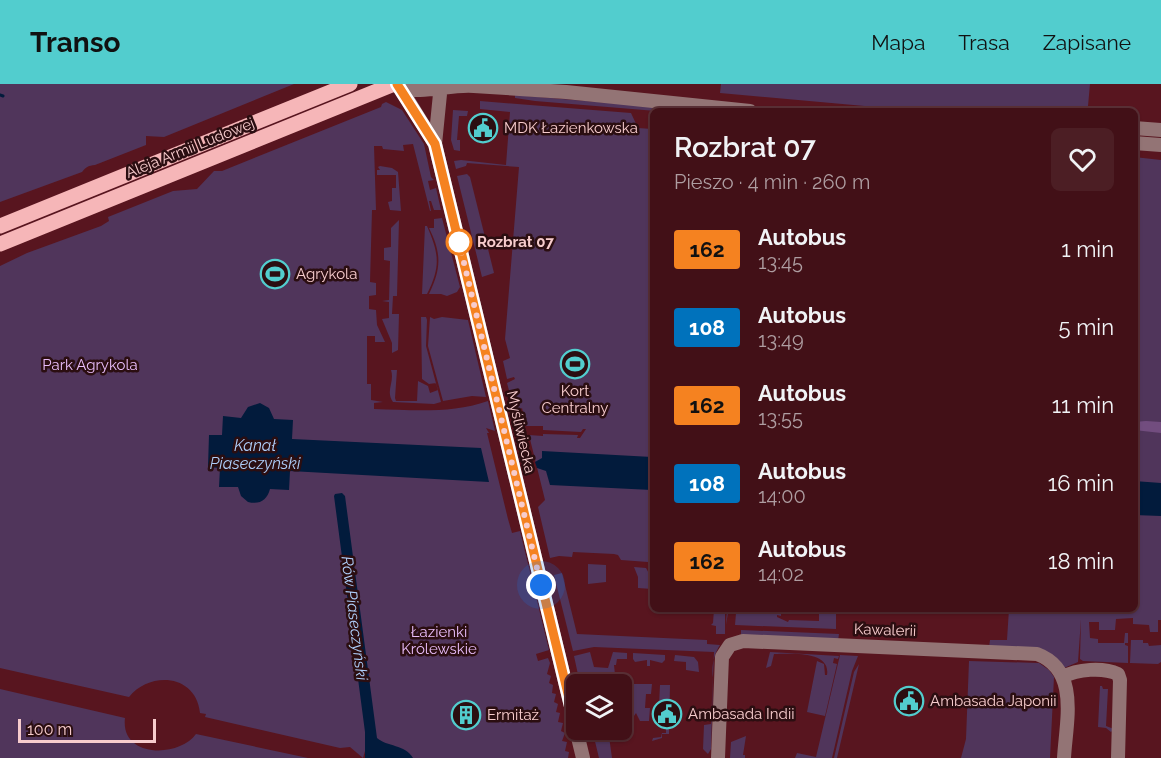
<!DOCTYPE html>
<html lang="pl">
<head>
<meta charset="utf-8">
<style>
	:root { --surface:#421017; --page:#4c1e24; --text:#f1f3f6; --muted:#ae9da1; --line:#5a3036; --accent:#52cdce }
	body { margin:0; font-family:Raleway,sans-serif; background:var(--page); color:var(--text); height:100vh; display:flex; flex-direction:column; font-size:22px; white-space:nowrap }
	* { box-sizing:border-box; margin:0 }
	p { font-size:20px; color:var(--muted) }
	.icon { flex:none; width:33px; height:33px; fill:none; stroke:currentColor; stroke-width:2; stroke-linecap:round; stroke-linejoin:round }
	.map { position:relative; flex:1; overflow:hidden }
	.sheet { position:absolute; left:650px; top:24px; width:488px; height:504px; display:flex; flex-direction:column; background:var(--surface); border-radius:9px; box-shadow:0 2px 4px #0004,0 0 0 2px var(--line) }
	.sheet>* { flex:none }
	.badge { padding:0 12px; border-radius:4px; font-size:21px; line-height:39px }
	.tools { position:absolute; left:566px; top:590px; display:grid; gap:12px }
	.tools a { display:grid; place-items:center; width:66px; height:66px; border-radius:9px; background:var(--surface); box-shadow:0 2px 4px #0004,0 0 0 2px var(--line); font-size:30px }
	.scale { position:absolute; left:18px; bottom:15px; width:138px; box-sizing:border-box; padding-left:6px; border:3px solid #f7cccd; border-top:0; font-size:16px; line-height:21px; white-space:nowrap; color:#f7cccd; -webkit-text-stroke:4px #2b0e11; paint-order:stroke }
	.you { position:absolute; width:30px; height:30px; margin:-15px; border:4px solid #fff; border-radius:50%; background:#1a73e8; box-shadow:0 0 0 9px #1a73e833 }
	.map>.badge { position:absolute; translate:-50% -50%; box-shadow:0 0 0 3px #fff }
	.round { display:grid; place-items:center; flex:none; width:63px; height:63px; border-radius:9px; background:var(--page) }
	.summary { display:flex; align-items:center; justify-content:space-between; height:102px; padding:0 24px }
	h1 { font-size:28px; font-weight:600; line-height:45px }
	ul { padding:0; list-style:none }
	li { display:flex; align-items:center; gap:18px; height:78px; padding:0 24px }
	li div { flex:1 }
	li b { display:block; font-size:22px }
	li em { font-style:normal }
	li .badge { min-width:66px; font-weight:700; text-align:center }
	header { display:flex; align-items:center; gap:36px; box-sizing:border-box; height:84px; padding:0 30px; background:var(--accent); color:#111 }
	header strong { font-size:28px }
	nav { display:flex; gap:33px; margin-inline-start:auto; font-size:21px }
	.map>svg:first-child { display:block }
</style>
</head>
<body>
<header>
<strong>Transo</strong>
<nav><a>Mapa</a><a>Trasa</a><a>Zapisane</a></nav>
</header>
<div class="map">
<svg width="1161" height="674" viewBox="0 0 1161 674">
	<rect width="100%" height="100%" fill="#58151f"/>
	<path fill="#50355b" d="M0,0H294L164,53L146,52V61L95,81C88,82 87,82 82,88L0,118Z
		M721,0H1090L1088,22L1086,27H920L720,9Z
		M515,11L704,27H656L535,17L515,14Z
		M480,17L631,29L638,44L652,45V484L648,478L621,476L618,471L614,470L573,468L572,473L559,472L550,474L538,423L545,416L529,351L543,352V350L578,351L577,354H580L586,345H583L581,348L543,346V342H526L522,324L515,329L507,299L515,295L514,293L507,295L503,277L510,274L505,255L519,83L467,79L466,82L456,85L454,77L461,76L506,81L510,28L480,25Z
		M386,18L402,26L424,60L431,93L434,96L428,97L430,106L436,104L441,126H434L431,117H429L431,127H430L413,60L403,61L404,67L383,65L382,62H374L376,126H372L370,198L376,199V211L369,212V225L376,226L377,241L385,258H375V252H367V300H371V316L383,318L374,319V325C412,326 451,330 488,317L495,347L486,344L489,349H487L508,435L512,449L520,447L549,566L536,570L538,577L548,574L550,579L547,590L551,592L549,599L553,601L552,609L556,610L554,618L558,620L556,628L560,629L558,638L563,639L561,647L565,649L562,657L567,658L565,667L569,668L568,674H402L365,667L363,674L350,663L340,664L205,633L206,630L200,629C196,590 150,587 129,613L0,584V182L27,169L101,142L109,137L108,133L173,107L197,105L214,87H222L381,23L382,20Z
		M453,26L468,27L467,32H459L457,56H460V67L454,66L451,56Z
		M1134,73L1161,76V536H1158V548H1150L1149,541L1133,540V534L1116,535L1115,546H1099V538H1089L1090,554L1098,555V559H1124L1125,549H1128V559H1125V561L1128,562V579L1083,577L1080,575L1081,535L1078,578L1064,584L989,563L990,556H1007L1009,525H1134Z
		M380,82L392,84L398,88L401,127L390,126L388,118L392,117V104H396V91H377V86H380L378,83Z
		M467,90L470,93L494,189L482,193L457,92Z
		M442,134L460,203L457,208L447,212L441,210H429C441,185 442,170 429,144H434V135Z
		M399,136L397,212H393L392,230H399L398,266L392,269V259L382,235L389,234V218L382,217L389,216L390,177L384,176V164L391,163V144Z
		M425,142H427C439,170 441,182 427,210H422Z
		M421,233H426L427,236L426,262L441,318L434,320L393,318C385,307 395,298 391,286H397L395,314L396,317H417L418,297L428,302L430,309L438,306L436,299L429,300L422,295Z
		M430,233L434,235L442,233L468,236L486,313L472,312L443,317L428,262Z
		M588,480L606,481V498L588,500Z
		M634,483L646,484L652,495V505L638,504V493Z
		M562,489L577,550L707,556V560L720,561C714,570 711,583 713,594L711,665L708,670L703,665L704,641L711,640L714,568L594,563L573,567L554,491Z
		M714,525H725V550H716V542L711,541L713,539Z
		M727,525H781V532L777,531V533L788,538L789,536L819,537V530H824L819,528V525L827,526V528H836V545L735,541L736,529H728L726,541Z
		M741,546L839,550L838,557L741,553Z
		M1131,556H1143V559H1148L1149,562L1161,561V578L1158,580L1130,579Z
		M590,568L594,583L608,584L613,568L627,569V575H617L616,581H614L616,600H580L574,572Z
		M770,568L839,572L838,575L834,574L833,579L837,580L825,632L807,628L817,577L824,580L825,591H827C831,566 790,570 774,570L771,582L766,584Z
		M633,569L665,571V576L662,579L650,576V582H647V576L635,578L633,575Z
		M675,571L694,573L698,578L699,588L686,586V578L674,577Z
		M840,571L858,572L852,587L832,674H795L797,669L816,673Z
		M969,577L1039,579L1049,586L1054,593L1050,674H961L966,655Z
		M859,580L837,674H834L854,588Z
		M634,600H652L651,610H646L645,624H650L649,637H640L636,629L634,632L621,631V623L629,622L633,616Z
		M660,601H670L669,650H662V654L652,657L653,654L661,653L662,649H666V642L658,641Z
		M1100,602H1102L1103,605H1108L1106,642L1114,645L1111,648L1106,644L1098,643Z
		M0,605L125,634C120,674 179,674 196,650L308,674H0Z
		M592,645H608L612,674H599Z
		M746,652L743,671H745V674H730L731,658Z"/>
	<path fill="#724d7f" d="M1146,337L1161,338V349L1134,346V338Z"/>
	<path fill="#021b3c" d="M260,319L269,324L274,335L293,336L292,355L481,364L489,398L290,387L289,406L270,405C267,416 260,421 248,418L241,412L238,403H219L220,384L208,383L209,351H222L223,332L241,334L248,323Z
		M542,367L652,373V406L550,401L546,387L537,384L535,378L542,374Z
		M1134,397L1161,399V432L1134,431Z
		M342,409L345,412L377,654C387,663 405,660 413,674H365V648L334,412L335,410Z"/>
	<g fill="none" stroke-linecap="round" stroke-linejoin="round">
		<path stroke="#021b3c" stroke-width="3" d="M0,11L3,12"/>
		<path stroke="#937475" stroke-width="14" d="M398,0L435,60L576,643
			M398,3C423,11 448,0 474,2L566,8L750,27
			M1134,44L1161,46
			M1134,59L1161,61
			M435,60L441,0
			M1063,593C1077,585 1103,583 1118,590L1120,596L1118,674
			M576,645L583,674
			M718,674L722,573L730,561L743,557L1037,570C1080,586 1066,638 1064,674"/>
		<path stroke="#f6b6b8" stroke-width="15" d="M0,142L350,0
			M0,160L394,0"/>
	</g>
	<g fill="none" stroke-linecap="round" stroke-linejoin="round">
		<g stroke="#fff" stroke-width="14">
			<path id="line" d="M397,0L435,60L576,643"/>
		</g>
		<use href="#line" stroke="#f58220" stroke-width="9"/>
		<path stroke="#f7cccd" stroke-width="6" stroke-dasharray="0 10.8" d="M459,158L541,501"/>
	</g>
	<defs>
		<g id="civic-ring" transform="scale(1.5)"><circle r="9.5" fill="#2b0e11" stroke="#52cdce" stroke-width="1.5"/><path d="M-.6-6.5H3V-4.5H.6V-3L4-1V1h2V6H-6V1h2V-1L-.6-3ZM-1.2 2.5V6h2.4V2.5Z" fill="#52cdce"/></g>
		<g id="stadium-ring" transform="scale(1.5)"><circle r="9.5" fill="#2b0e11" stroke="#52cdce" stroke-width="1.5"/><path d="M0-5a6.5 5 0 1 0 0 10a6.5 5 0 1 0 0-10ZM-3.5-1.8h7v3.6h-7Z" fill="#52cdce"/></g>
		<g id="building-ring" transform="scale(1.5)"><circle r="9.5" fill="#2b0e11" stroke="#52cdce" stroke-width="1.5"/><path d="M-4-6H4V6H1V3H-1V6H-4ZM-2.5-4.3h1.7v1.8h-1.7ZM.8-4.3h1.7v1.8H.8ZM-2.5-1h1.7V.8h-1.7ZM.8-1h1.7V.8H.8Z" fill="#52cdce"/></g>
	</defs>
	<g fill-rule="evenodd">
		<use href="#civic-ring" x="483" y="44"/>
		<use href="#stadium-ring" x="275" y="190"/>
		<use href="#stadium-ring" x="575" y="280"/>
		<use href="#civic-ring" x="909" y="617"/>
		<use href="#civic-ring" x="667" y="630"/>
		<use href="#building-ring" x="466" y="631"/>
	</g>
	<circle fill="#fff" stroke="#f58220" stroke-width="3" cx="459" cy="158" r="12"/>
	<g text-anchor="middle" stroke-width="5" stroke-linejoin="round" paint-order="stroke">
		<g font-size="15" fill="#f7cccd" stroke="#2b0e11" text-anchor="start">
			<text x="504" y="49">MDK Łazienkowska</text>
			<text x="296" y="195">Agrykola</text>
			<text x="575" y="312" text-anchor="middle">Kort<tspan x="575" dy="17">Centralny</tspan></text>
			<text x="930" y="622">Ambasada Japonii</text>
			<text x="688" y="635">Ambasada Indii</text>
			<text x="487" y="636">Ermitaż</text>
		</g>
		<g font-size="15" fill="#f7cccd" stroke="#2b0e11">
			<text transform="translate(190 64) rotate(-22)" y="5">Aleja Armii Ludowej</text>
			<text transform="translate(521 348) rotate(77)" y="5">Myśliwiecka</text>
			<text transform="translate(885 546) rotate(2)" y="5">Kawalerii</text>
		</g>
		<g font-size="15" font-weight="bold" fill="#f7cccd" stroke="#2b0e11" text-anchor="start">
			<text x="477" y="163">Rozbrat 07</text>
		</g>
		<g font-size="15" fill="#e9bdfa" stroke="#2b0e11">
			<text x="90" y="286">Park Agrykola</text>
			<text x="439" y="553">Łazienki<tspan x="439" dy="17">Królewskie</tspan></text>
		</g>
		<g font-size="16" font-style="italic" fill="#aecefa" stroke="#2b0e11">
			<text x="255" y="367">Kanał<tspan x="255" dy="18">Piaseczyński</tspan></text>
			<text transform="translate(355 534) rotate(83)" y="6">Rów Piaseczyński</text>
		</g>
	</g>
</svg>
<div class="tools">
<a><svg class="icon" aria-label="layers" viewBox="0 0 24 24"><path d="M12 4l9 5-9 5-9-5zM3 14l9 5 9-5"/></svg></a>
</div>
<div class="scale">100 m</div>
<div class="you" style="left:541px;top:501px"></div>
<section class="sheet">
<div class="summary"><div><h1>Rozbrat 07</h1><p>Pieszo · 4 min · 260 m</p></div><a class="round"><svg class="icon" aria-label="heart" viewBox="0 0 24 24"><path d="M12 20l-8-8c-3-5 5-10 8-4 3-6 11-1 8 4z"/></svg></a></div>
<ul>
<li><span class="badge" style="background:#f58220;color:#111">162</span><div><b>Autobus</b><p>13:45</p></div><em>1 min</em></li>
<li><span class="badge" style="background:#0072bc;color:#fff">108</span><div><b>Autobus</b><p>13:49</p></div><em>5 min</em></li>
<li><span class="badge" style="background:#f58220;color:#111">162</span><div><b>Autobus</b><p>13:55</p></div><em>11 min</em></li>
<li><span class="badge" style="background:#0072bc;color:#fff">108</span><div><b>Autobus</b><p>14:00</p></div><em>16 min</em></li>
<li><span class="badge" style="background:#f58220;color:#111">162</span><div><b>Autobus</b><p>14:02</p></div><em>18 min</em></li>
</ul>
</section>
</div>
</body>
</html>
